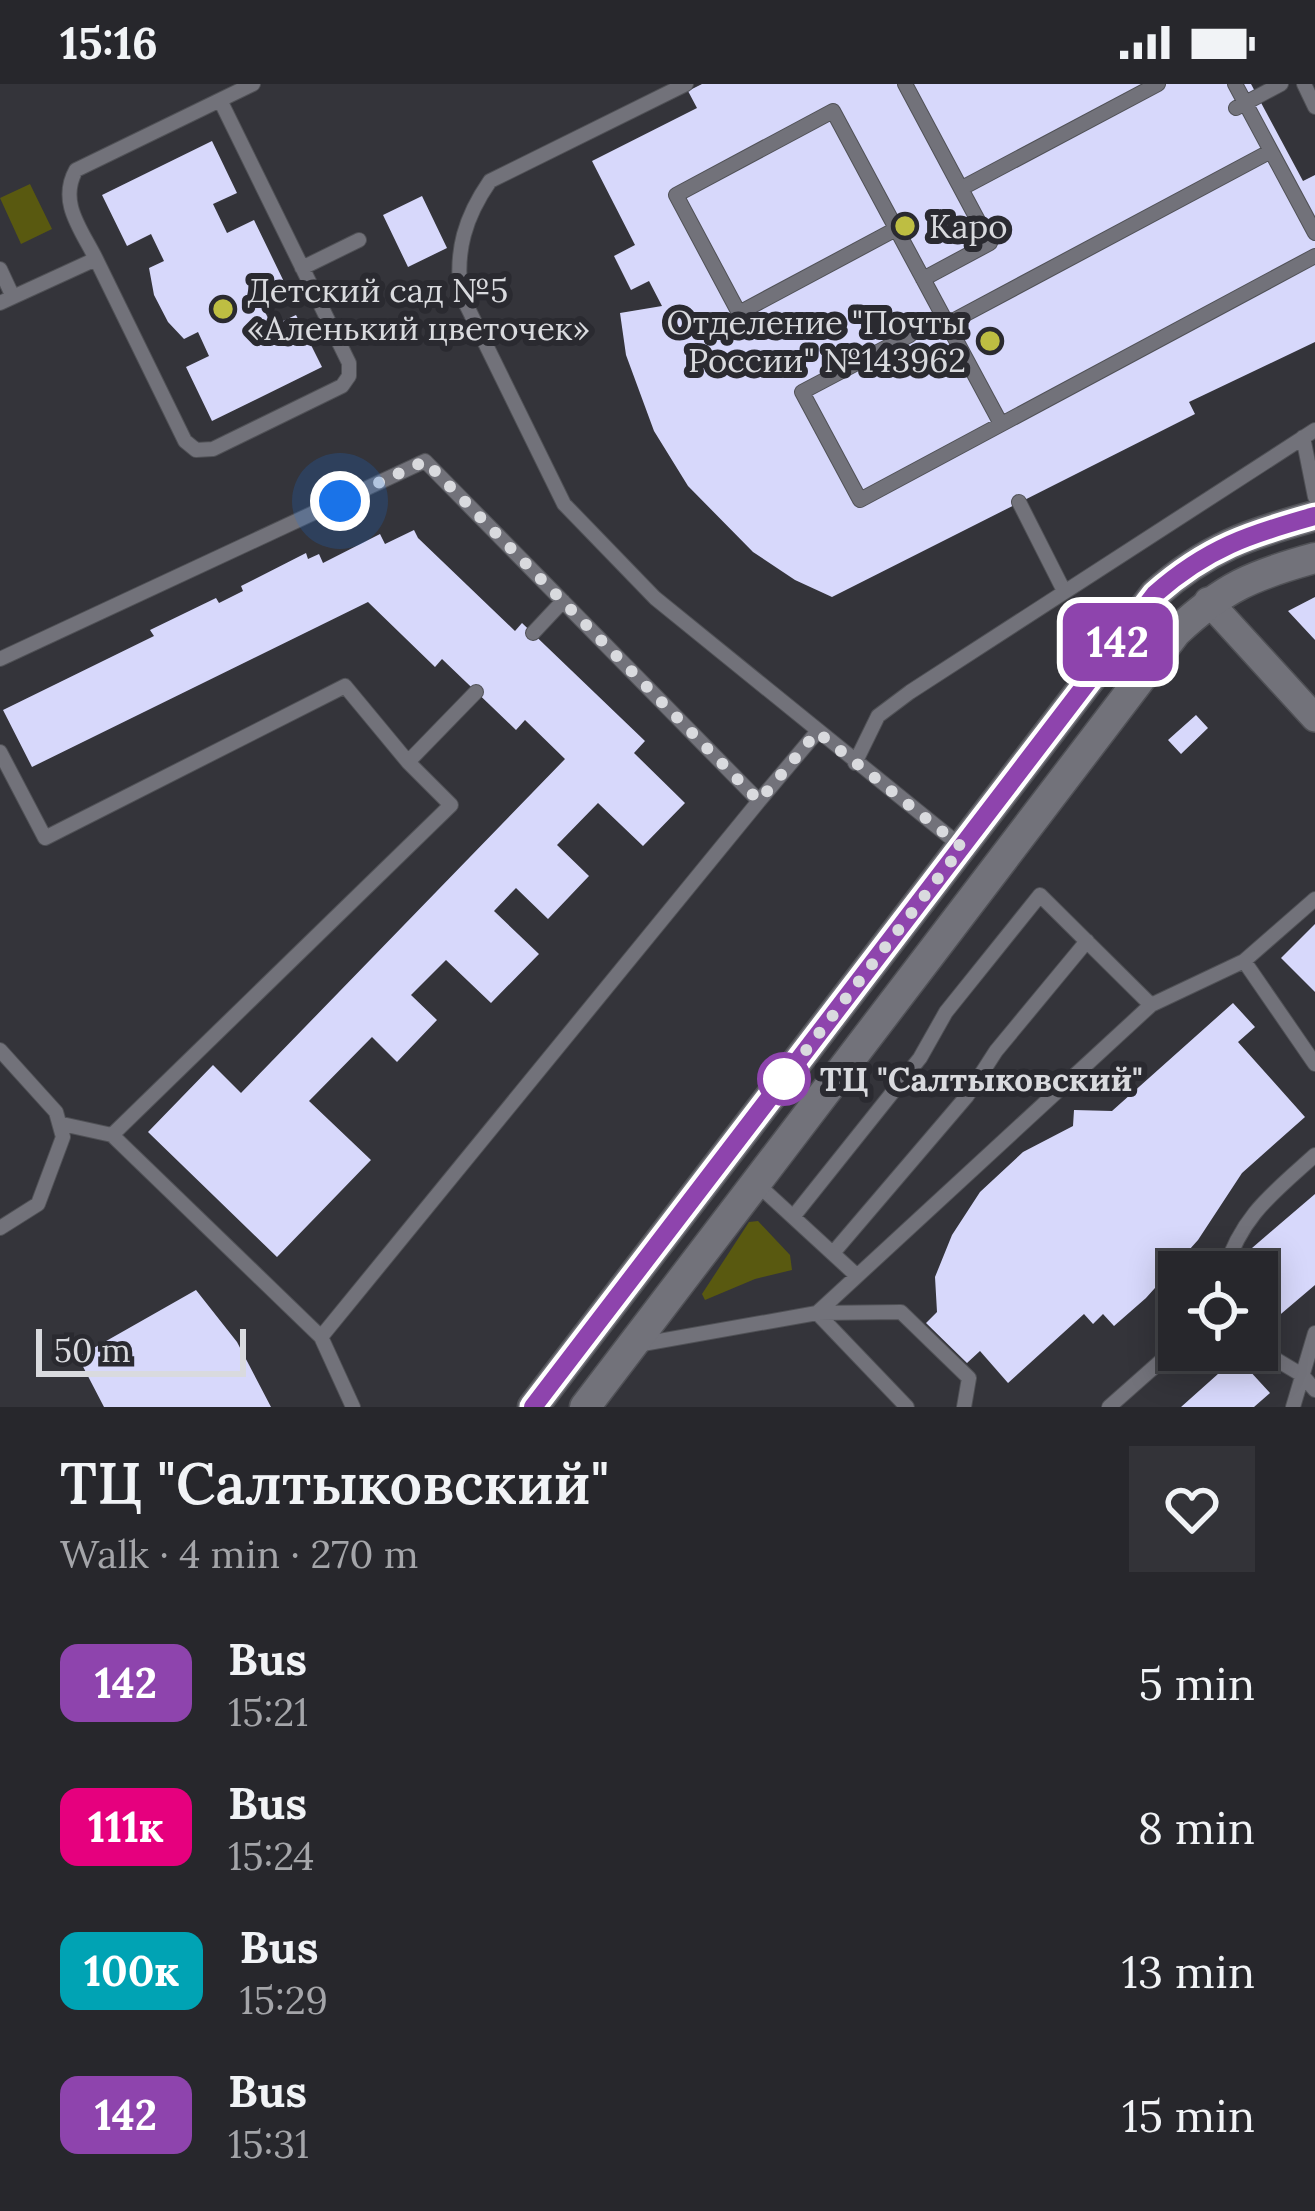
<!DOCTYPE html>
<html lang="en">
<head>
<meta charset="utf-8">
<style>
	:root { --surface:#27272c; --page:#333338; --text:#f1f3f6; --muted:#a4a5a9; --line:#434448 }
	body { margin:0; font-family:Lora,serif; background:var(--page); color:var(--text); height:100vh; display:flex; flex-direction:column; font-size:45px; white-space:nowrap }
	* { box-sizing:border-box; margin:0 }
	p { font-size:39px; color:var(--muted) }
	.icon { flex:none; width:66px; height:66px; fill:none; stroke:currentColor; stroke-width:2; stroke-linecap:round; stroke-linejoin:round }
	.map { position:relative; height:1323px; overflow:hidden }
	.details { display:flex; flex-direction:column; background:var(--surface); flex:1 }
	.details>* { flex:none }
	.badge { padding:0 24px; border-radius:18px; font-size:42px; line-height:78px }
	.fabs { position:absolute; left:1158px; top:1167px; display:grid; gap:24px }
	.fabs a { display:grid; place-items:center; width:120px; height:120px; border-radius:0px; background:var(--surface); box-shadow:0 6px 30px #0003,0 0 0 3px var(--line); font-size:60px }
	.scale { position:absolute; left:36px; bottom:30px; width:210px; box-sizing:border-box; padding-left:12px; border:6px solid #d9dade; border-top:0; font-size:33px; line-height:42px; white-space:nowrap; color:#d9dade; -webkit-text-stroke:9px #2a2a30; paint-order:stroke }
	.you { position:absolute; width:60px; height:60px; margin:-30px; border:9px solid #fff; border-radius:50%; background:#1a73e8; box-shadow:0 0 0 18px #1a73e833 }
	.map>.badge { position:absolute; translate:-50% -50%; box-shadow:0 0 0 6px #fff }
	.round { display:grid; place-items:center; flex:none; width:126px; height:126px; border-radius:0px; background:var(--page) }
	.headline { display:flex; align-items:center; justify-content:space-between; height:204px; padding:0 60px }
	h1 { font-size:57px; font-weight:600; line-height:90px }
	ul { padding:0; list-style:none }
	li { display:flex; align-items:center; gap:36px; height:144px; padding:0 60px }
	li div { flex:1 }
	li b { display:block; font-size:45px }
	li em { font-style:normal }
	li .badge { min-width:132px; font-weight:700; text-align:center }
	.status { display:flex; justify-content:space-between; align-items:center; height:84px; padding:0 60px; background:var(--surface); direction:ltr }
	.status svg { height:33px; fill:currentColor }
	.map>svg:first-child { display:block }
</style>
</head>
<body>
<div class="status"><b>15:16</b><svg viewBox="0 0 49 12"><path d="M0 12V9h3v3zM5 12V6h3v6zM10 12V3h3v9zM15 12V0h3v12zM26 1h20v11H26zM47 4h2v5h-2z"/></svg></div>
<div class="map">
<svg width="1315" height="1323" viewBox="0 0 1315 1323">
	<rect width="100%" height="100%" fill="#34343a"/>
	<path fill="#595910" d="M30,100L52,145L21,160L0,114Z
		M758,1137L790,1171L792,1186L755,1195L705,1216L702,1210L749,1138Z"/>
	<path fill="#d7d8fb" d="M702,0H1251L1303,97L1315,91V258L1189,318L1195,330L832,513L795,496L753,468L688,402L654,347L626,271L620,229L662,222L649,197L631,206L614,172L635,161L592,77L697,24L688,7Z
		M212,57L237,109L213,120L227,149L254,136L287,204L260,218L272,242L296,231L322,283L212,337L186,283L209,272L198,248L184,255L168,238L154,211L149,184L164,177L151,150L127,162L102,111Z
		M422,112L447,164L408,183L383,131Z
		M414,446L418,454L515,547L522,539L645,657L634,669L685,719L643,762L598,719L557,761L589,792L548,835L516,804L494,827L539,870L491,919L446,876L411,911L437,936L397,978L372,953L309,1017L371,1076L277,1173L148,1048L213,981L241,1009L565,675L525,636L516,646L442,575L435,583L368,518L32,683L3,626L154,552L150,546L216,514L219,519L243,507L241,502L306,469L308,475L319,470L323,479L380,450L385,460Z
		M1315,513V556L1288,527Z
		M1196,631L1208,644L1181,670L1168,656Z
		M1315,840V908L1281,874Z
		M1233,919L1255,943L1238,958L1305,1033L1242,1089L1198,1156L1146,1214L1114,1242L1103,1230L1093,1240L1084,1230L1008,1299L980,1267L967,1279L926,1239L937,1228L935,1193L952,1151L980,1108L1023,1068L1073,1042L1074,1026L1112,1027Z
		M1315,1110V1201L1261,1247L1257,1242V1209L1276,1193L1252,1164Z
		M196,1206L237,1258L271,1323H104L78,1273Z
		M1237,1273L1270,1309L1254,1323H1181Z"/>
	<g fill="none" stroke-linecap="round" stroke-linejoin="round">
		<g stroke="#505156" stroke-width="16">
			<path id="lane" d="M686,0L490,97C465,133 455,167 461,210L564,420L655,514L962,763
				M905,0L990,159L923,195
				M1235,0L1315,149
				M1304,0L1315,23
				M220,16L253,0
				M1236,24L1281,0
				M962,104L1158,0
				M896,145L739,229L676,111L833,27C889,131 945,236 1001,340
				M302,184L359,156
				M0,185L13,213L0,219
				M13,213L96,175L185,357L196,366L213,365L342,302L349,292V279L220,16L76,86C58,118 81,145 96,175
				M947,240L1271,67
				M910,251L802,308L860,416L1315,172
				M1303,353L1315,413
				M1019,418L1064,507
				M533,549L563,517
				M0,575L425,377L759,717L321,1253L112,1051L451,721L408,678L345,602L45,754L0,668
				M408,678L476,608
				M855,679L878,632L910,608L1315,346
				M759,717L817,648
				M1244,877L1315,980
				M0,966L56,1028L63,1053L38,1120L0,1144
				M62,1040L112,1051
				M757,1100L855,1190
				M793,1133L920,974L946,928L1040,811L1151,921
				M833,1169L967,1012L996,967L1087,857
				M1224,1188C1242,1131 1272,1110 1315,1071
				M817,1229L1151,921L1244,877L1315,815
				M817,1229L907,1323
				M321,1253L353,1323
				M637,1261L817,1229L901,1228L969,1294L964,1323
				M1257,1264L1302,1291L1315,1306
				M1109,1323L1179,1261
				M1293,1323L1315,1249"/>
		</g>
		<g stroke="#505156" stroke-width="30">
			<path id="street" d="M1208,517L1315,634"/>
		</g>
		<g stroke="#505156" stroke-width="33">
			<path id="secondary" d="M533,1323L1155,510C1207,464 1249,450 1315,432
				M585,1323L1176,548C1224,503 1253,491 1315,474"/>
		</g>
		<use href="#lane" stroke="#72727a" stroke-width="14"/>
		<use href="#street" stroke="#72727a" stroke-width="27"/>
		<use href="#secondary" stroke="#72727a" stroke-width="30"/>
	</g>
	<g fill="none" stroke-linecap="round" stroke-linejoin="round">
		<g stroke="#fff" stroke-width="27">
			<path id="line" d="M533,1323L1155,510C1207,464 1250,450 1315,432"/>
		</g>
		<use href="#line" stroke="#8e44ad" stroke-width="18"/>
		<path stroke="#d9dade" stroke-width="12" stroke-dasharray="0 21.6" d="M340,417L425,377L759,717L817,648L962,763L784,995"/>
	</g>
	<g fill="#bebe42" stroke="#2a2a30" stroke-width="4.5">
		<circle cx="905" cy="142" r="12"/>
		<circle cx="223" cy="225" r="12"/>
		<circle cx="990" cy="257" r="12"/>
	</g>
	<circle fill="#fff" stroke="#8e44ad" stroke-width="6" cx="784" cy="995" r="24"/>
	<g text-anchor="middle" stroke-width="12" stroke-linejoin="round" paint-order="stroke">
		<g font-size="33" fill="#d9dade" stroke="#2a2a30" text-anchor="start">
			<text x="929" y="154">Каро</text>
			<text x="247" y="218">Детский сад №5<tspan x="247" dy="38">«Аленький цветочек»</tspan></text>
			<text x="966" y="250" text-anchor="end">Отделение "Почты<tspan x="966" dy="38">России" №143962</tspan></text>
		</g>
		<g font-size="33" font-weight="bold" fill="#d9dade" stroke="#2a2a30" text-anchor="start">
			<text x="820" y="1007">ТЦ "Салтыковский"</text>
		</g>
	</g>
</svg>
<div class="fabs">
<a><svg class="icon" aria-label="locate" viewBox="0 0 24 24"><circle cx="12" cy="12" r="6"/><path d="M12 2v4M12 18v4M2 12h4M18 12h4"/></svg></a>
</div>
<div class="scale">50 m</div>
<div class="you" style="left:340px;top:417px"></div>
<b class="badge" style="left:1118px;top:558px;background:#8e44ad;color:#fff">142</b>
</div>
<section class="details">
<div class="headline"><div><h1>ТЦ &quot;Салтыковский&quot;</h1><p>Walk · 4 min · 270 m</p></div><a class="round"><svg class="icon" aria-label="heart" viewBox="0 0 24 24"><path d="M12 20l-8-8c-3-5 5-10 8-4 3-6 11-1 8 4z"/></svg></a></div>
<ul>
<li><span class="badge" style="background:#8e44ad;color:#fff">142</span><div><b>Bus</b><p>15:21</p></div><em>5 min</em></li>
<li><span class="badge" style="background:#e6007e;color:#fff">111к</span><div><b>Bus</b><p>15:24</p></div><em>8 min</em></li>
<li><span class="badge" style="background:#00a3b4;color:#fff">100к</span><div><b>Bus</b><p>15:29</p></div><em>13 min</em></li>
<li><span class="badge" style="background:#8e44ad;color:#fff">142</span><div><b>Bus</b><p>15:31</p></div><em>15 min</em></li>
</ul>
</section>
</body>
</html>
